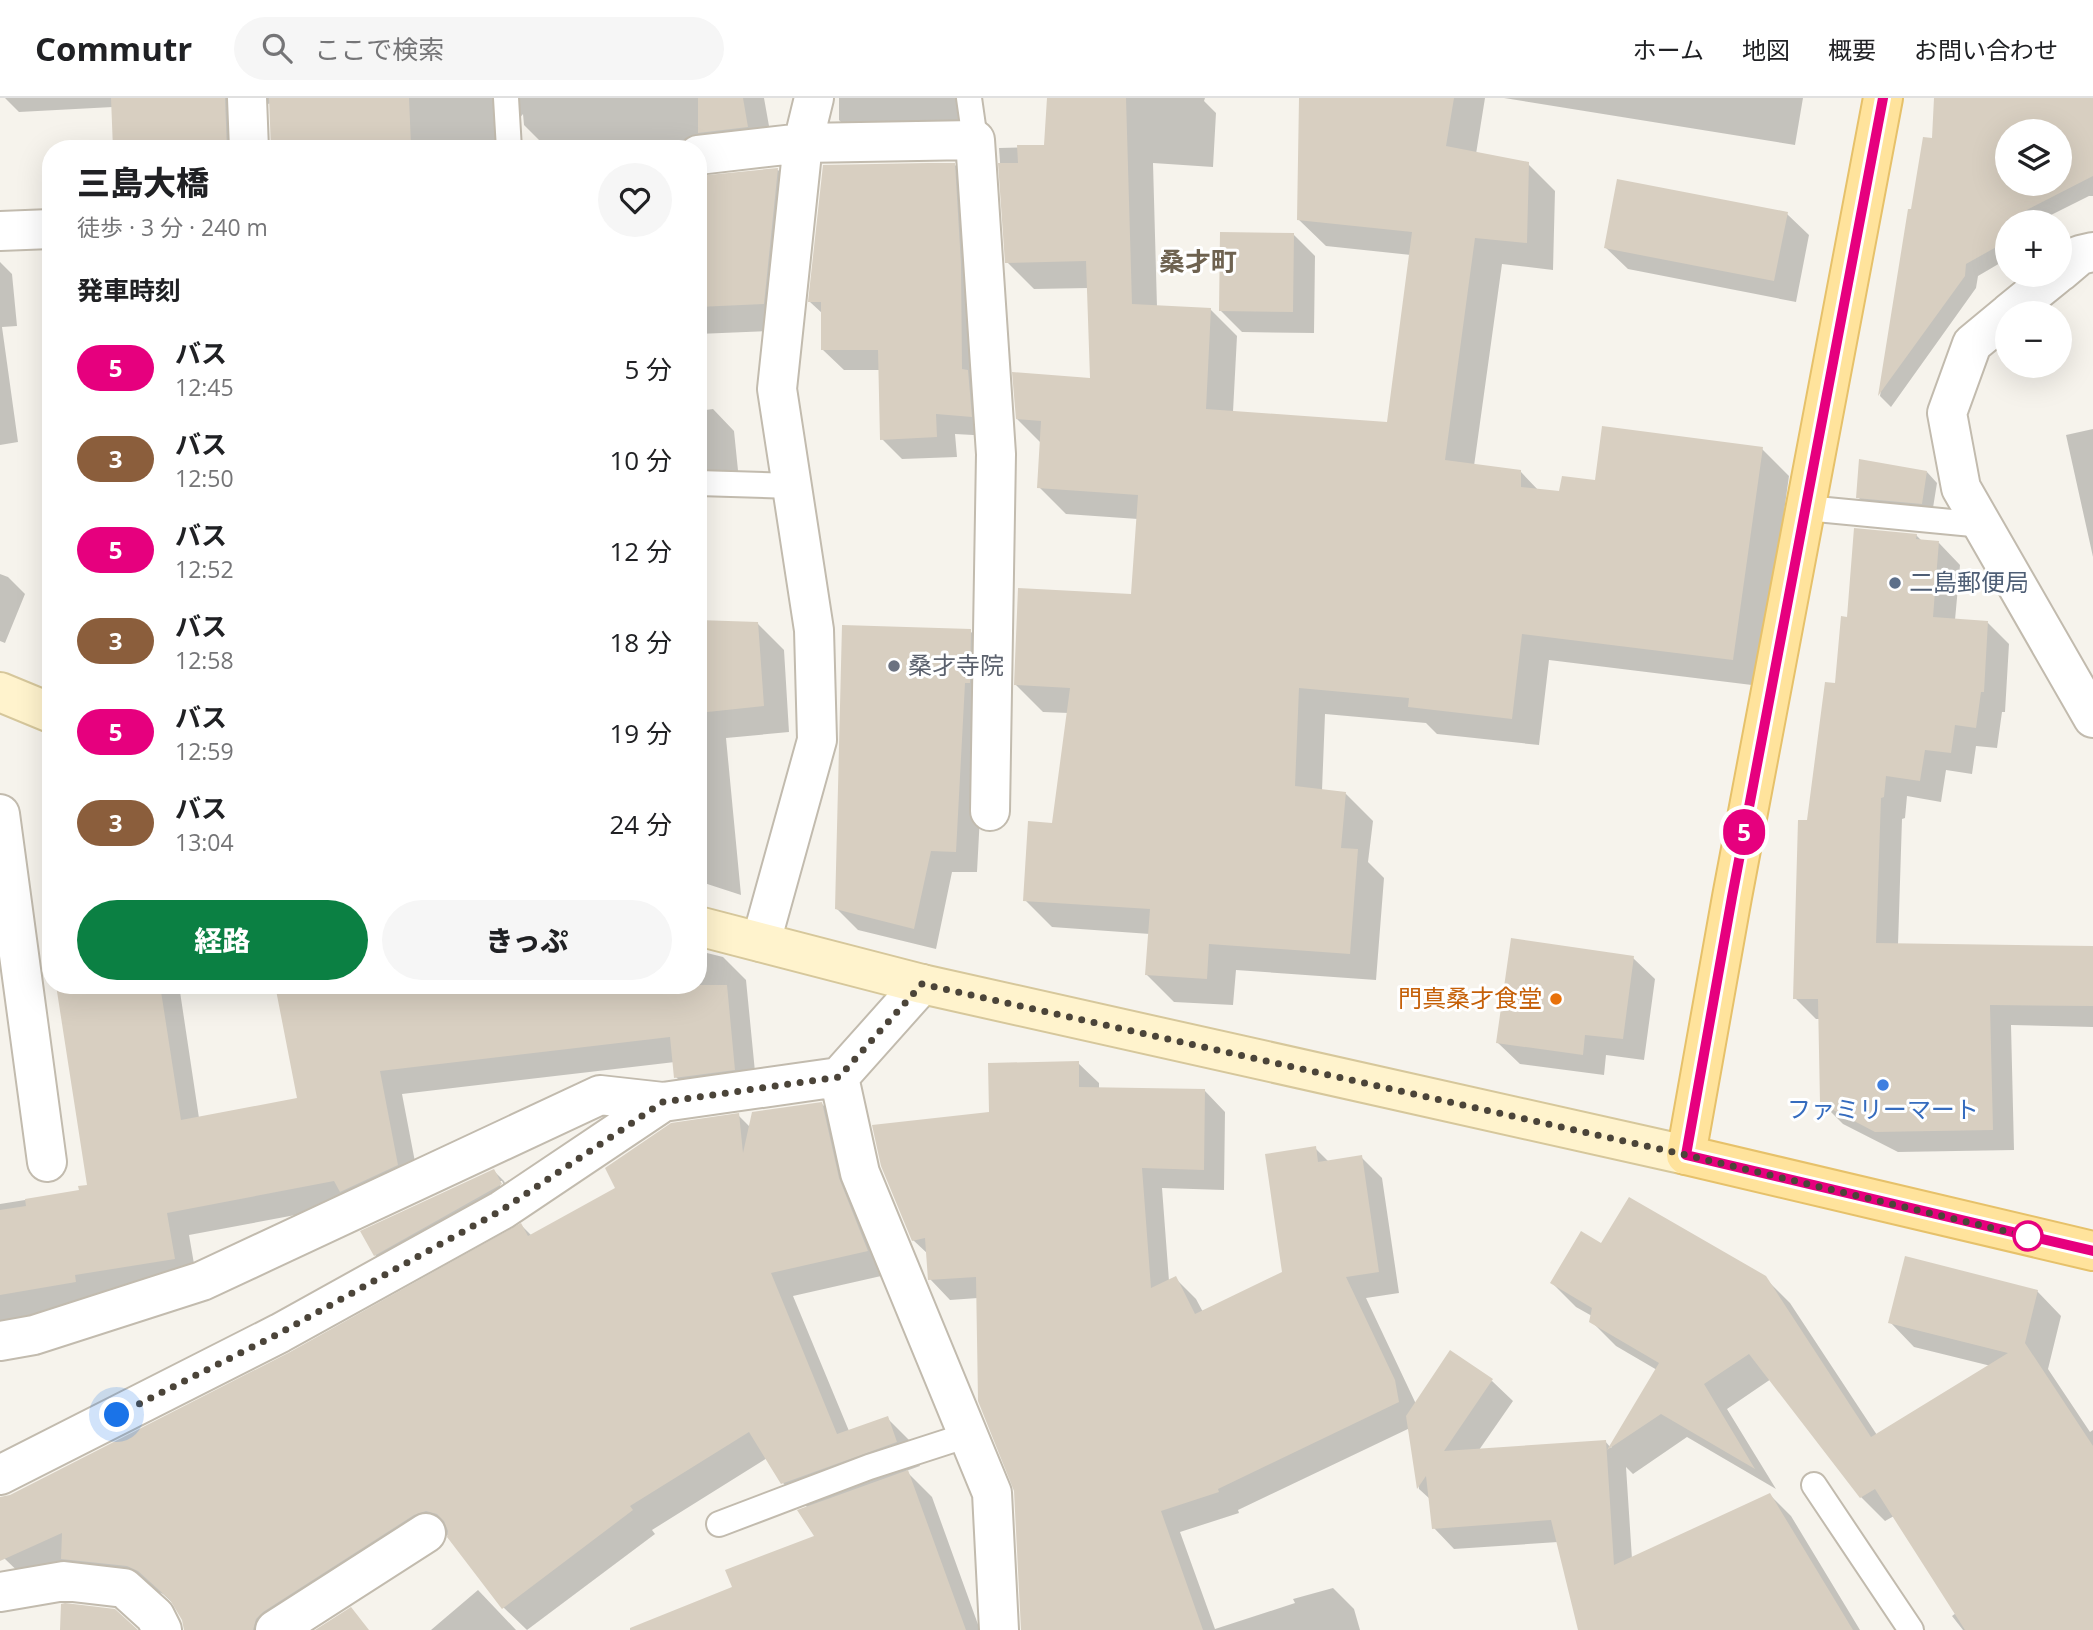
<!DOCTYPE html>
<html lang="ja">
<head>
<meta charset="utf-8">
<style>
	:root { --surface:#fff; --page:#f6f6f6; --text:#202124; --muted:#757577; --line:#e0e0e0; --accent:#0b8043 }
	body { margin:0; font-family:"Open Sans","Noto Sans JP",sans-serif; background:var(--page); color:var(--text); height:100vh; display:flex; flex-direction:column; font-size:26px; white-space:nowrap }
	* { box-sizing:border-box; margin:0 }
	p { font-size:23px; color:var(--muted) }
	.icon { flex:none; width:38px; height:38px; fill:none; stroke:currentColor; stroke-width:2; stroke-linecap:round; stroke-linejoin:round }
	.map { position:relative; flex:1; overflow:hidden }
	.details { position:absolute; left:42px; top:42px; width:665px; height:854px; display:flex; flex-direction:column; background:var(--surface); border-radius:28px; box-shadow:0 7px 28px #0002 }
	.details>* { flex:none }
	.badge { padding:0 14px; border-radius:23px; font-size:24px; line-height:46px }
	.controls { position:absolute; left:1995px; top:21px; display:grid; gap:14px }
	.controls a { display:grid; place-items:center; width:77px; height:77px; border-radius:50%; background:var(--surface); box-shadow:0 7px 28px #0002; font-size:35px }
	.you { position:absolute; width:35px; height:35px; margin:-18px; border:5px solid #fff; border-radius:50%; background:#1a73e8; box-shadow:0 0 0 10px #1a73e833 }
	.map>.badge { position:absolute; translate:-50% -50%; box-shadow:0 0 0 4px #fff }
	h2 { padding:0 35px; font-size:26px; line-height:63px }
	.round { display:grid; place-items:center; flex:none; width:74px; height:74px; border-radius:37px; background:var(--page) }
	.overview { display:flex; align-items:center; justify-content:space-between; height:119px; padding:0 35px }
	h1 { font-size:33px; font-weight:800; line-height:52px }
	.primary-button { display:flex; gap:14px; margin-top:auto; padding:14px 35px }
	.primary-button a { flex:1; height:80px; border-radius:42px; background:var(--accent); color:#fff; font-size:28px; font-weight:800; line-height:80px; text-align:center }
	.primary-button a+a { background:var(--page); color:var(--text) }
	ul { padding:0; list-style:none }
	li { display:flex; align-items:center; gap:21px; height:91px; padding:0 35px }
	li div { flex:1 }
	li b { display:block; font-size:26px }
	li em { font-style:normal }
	li .badge { min-width:77px; font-weight:700; text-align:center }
	header { display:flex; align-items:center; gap:42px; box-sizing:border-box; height:98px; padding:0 35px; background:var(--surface); border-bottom:2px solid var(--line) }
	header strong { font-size:33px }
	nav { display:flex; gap:38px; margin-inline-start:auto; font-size:24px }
	.search { width:490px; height:63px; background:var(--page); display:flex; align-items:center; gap:18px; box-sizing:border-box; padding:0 24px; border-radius:38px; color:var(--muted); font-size:26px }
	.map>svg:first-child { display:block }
</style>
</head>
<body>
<header>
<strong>Commutr</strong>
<div class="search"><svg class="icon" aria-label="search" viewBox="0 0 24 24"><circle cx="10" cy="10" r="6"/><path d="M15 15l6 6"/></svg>ここで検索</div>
<nav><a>ホーム</a><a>地図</a><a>概要</a><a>お問い合わせ</a></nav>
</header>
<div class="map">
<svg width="2093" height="1532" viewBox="0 0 2093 1532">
	<rect width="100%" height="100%" fill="#f6f3ec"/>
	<path fill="#0003" fill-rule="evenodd" d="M5,0H764L774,56L713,66L704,80L778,72L805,98L790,232L698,236V51H548L524,27L523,16L519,21V51H273L271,5L262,8L252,51H115L113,9L19,14Z
		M839,0H971L970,47L866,49L839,22Z
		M1049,0H1205L1204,3L1216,15L1213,69L1153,65L1157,209L1210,211L1237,238L1233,314L1389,326L1411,157L1326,148L1298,121L1301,0H1485L1476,56L1528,66L1555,93L1553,172L1502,166L1474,368L1521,374L1539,393L1561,395L1596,384L1762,351L1789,378L1760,588L1549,562L1539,647L1437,636L1426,625L1325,616L1322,693L1346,696L1373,723L1368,764L1384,780L1376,882L1236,872L1233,907L1174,904L1147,877L1150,836L1052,829L1025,802L1053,726L1069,615L1043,614L1016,587L1133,498L1138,421L1066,416L1039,389L1041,345L1017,321L1092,281L1089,190L1034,191L1007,164L999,50L1046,49Z
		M1504,0H1803L1795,47Z
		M1935,0H2093V98H2089L2037,124H2007V161L1978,178L1976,190L1891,309L1880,298L1910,113H1913L1933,42ZM2007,33H2060V86H2007Z
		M954,66L975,87L991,338L955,336L957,359L902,361L882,341L880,272H844L823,252V216L810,204Z
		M1787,116L1809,137L1796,204L1628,171L1606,150Z
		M1294,137L1315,158L1314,235L1242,234L1221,213Z
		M0,164L12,176L17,228L2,229L18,344L0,347Z
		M713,311L734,333L740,392H713L706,399L705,405L698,402V313Z
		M2093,331V459L2066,337Z
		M1927,374L1937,385L1932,416L1869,410L1858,399Z
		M1916,437L1923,444L1939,445L1960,467L1955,522L1988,525L2009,546L2005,614H2002L1997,650L1976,648L1972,676L1946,672L1941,704L1907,698L1905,720L1902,721L1898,847L2093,850V929L2011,927L2014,1052L1898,1054L1843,1026L1822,1005L1820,921H1816L1795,900L1808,724L1849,521Z
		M0,476L8,479L25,496L5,545L0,543Z
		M698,524L758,526L784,552L789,634L726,640L741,797L698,783Z
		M970,533L992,554L986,605L977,774H952L936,851L858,832L836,810Z
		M51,784V838L43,786Z
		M698,849L699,853L723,859L746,882L757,994L699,1002L676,979L675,964L402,996L420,1090L354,1106L189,1137L197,1183L98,1207L0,1223V1106L81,1093L89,1088L58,887H179L199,1020L299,1001L277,887H698Z
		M1633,860L1655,881L1644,962L1606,957L1604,977L1520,966L1498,945Z
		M1078,965L1099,985V991L1205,993L1225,1014L1224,1092L1162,1090L1169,1183L1175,1180L1196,1201L1203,1214L1284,1175L1315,1050L1329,1064L1361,1059L1382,1080L1399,1195L1366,1200L1416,1306L1492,1283L1513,1303L1479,1352L1605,1343L1611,1350L1657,1272L1616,1248L1591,1223L1592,1218L1576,1209L1552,1185L1602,1148L1765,1180L1790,1205L1877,1337L1991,1268L1914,1249L1890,1224L2037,1193L2061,1218L2048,1271L2090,1334L2093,1332V1532H1963L1952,1518L1956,1515L1894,1418L1885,1423L1861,1399L1771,1281L1727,1311L1776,1391L1687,1339L1633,1376L1626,1369L1632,1461L1770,1397L1791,1418L1860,1532H1580L1558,1444L1454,1451L1434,1430L1431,1402L1419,1391L1410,1330L1238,1412L1239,1415L1180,1434L1215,1531L1295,1505L1293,1501L1333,1490L1354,1511L1360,1532H1022L1016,1394L978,1200L950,1202L930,1181L928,1156L913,1142L991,1015Z
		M821,1005L845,1029L890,1176L793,1198L849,1333L887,1320L911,1344L920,1368L906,1373L932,1399L980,1532H703L734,1490L816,1439L808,1410L783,1385L767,1360L652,1432L655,1436L527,1532L503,1509L448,1437L438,1440L294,1532H185L183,1522L174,1506L163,1496L152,1491L29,1484L5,1461L0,1429V1400L10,1398L291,1256L521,1127L532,1138L617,1090L738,1017L750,1029Z
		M494,1073L504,1083L511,1097L386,1167L375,1157ZM498,1083H502L507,1093L504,1095Z
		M478,1492L516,1532H431Z"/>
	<path fill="#d8cfc1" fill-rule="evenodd" d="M111,0H225L227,51H113Z
		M269,0H409L411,47L360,49V51H271Z
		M698,0H743L748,29L698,35Z
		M1047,0H1126L1132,206L1211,210L1206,311L1387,324L1412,134L1297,122L1299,0H1454L1446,48L1529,64L1527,145L1475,140L1445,362L1521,372V389L1559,393L1562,378L1595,382L1602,328L1763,349L1733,562L1522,536L1512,621L1408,609L1409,600L1299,590L1295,688L1346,694L1341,750L1358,751L1350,856L1209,846L1207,881L1145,877L1150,811L1023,803L1028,723L1052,725L1070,590L1014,587L1018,490L1131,496L1138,397L1037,390L1041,323L1016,321L1012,274L1090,280L1086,163L1005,165L998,65H1018L1017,47H1044Z
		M1934,0H2093V78L2007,122V143L1966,166L1965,178L1878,298L1908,111H1911L1923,39L1932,40ZM2007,33H2060V86H2007Z
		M928,65H955L961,166L962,271L968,272L972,319L936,316L937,339L880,342L878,252H821V204H808L823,67Z
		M778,70L764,206L698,209V78Z
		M1617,81L1788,114L1774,183L1604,150Z
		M1220,134L1294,135L1293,214L1219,213Z
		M1859,361L1927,373L1922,406L1856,400Z
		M1854,430L1917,436L1916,441L1939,443L1933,519L1988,523L1984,594H1981L1976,630L1955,627L1951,655L1925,652L1920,683L1886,678L1884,699L1881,700L1876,845L2093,848V908L1990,907L1993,1032L1875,1034L1820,1005L1818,901H1793L1798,722H1807L1825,584L1835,585L1841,518L1847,519Z
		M698,522L758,524L764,608L698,615Z
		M842,527L971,531L970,585H965L956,754L931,753L914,831L835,811Z
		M1511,840L1634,858L1623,941L1585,937L1583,957L1496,945Z
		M56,887H160L181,1022L297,1000L275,887H727L735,972L674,980L670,939L380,973L398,1067L340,1094L334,1083L167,1115L175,1161L75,1177L76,1184L0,1197V1112L26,1108L25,1101L79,1092L78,1088L87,1087Z
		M1079,963V989L1205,991L1204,1072L1142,1070L1151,1190L1176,1178L1195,1216L1282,1174L1265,1056L1316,1048L1318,1064L1362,1057L1379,1174L1346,1179L1395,1282L1399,1304L1218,1391L1219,1394L1161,1413L1203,1532H1021L1014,1393L978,1303L976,1179L928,1182L925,1140L912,1143L881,1068L872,1027L989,1014L988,965Z
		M822,1004L839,1080L868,1153L771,1175L837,1336L888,1318L897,1344L781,1386L749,1334L630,1408L633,1412L502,1511L447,1439L448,1433L444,1423L437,1416L426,1413L414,1417L263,1514L256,1521L253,1532H184L182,1522L170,1502L138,1473L127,1468L61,1461L62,1435L0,1463V1399L10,1397L290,1254L521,1125L528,1138L615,1090L605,1070L671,1025L739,1015L743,1055L752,1014Z
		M494,1071L502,1086L374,1158L360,1133Z
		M1629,1099L1766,1178L1871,1339L2008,1255L1888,1225L1905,1158L2038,1192L2025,1245L2093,1348V1532H1965L1875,1391L1860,1400L1749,1256L1704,1286L1755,1371L1661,1316L1607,1352L1659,1265L1589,1224L1592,1210L1550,1185L1581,1133L1601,1145Z
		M1450,1252L1493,1281L1444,1353L1606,1342L1614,1467L1770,1395L1853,1532H1578L1551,1422L1432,1431L1426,1378L1417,1391L1406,1318Z
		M908,1372L966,1532H630V1530L732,1489L725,1472L814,1438L797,1412Z
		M65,1505L115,1511L138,1532H60L61,1506Z
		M351,1509L369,1532H315Z"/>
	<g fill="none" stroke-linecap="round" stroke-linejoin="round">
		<g stroke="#c2bbae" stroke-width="28">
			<path id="service" d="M506,0L509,51
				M969,0L975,42
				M698,385L792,388
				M1806,410L1983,427
				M1814,1387L1911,1532
				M719,1426L869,1369L968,1337"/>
		</g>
		<g stroke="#c2bbae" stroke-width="42">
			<path id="minor" d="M247,0L249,51
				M698,57L803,45L975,42L996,356L990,713
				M0,133L51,131
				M0,716L47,1064
				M761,844L817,642L814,532L777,291L803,45L814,0
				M839,979L860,1075L992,1395L999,1532
				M0,1243L34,1237L202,1183L600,997L663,1004
				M0,1377L280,1235L502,1112L663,1004L839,979L922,886
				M0,1494L64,1483L124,1490L155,1518L162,1532
				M275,1532L426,1435"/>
		</g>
		<g stroke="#c2bbae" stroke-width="42">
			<path id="tertiary" d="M2060,174L2080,157L2093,154
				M2009,215L2056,177
				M2007,217L1972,246L1947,315L1961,390L2093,620"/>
		</g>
		<g stroke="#d6c79b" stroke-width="42">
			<path id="secondary" d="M0,594L51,615
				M698,828L922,886L1686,1057"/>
		</g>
		<g stroke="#e6c16a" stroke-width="42">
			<path id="primary" d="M1883,0L1732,799L1686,1057L2093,1153"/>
		</g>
		<use href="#service" stroke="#fff" stroke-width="24"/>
		<use href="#minor" stroke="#fff" stroke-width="38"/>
		<use href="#tertiary" stroke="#fff" stroke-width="38"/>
		<use href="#secondary" stroke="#fff3cd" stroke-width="38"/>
		<use href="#primary" stroke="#ffe39c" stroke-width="38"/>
	</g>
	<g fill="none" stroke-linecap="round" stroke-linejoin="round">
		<g stroke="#fff" stroke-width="16">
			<path id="line" d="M1883,0L1732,799L1686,1057L2093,1153"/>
		</g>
		<use href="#line" stroke="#e6007e" stroke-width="10"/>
		<path stroke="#4b4439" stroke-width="7" stroke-dasharray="0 12.6" d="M117,1317L280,1235L502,1112L663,1004L839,979L922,886L1686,1057L2039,1141L2028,1138"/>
	</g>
	<circle fill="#5c6f8a" stroke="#fff" stroke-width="2.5" cx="1895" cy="485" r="7"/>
	<circle fill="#6b7280" stroke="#fff" stroke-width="2.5" cx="894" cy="568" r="7"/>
	<circle fill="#e8710a" stroke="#fff" stroke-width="2.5" cx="1556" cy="901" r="7"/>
	<circle fill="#3f7fe0" stroke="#fff" stroke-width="2.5" cx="1883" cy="987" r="7"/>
	<circle fill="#fff" stroke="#e6007e" stroke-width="3.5" cx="2028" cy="1138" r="14"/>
	<g text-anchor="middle" stroke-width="6" stroke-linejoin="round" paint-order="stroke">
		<g font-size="24" fill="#4e5e75" stroke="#fff" text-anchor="start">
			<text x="1909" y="493">二島郵便局</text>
		</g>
		<g font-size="24" fill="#5b616d" stroke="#fff" text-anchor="start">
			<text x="908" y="576">桑才寺院</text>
		</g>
		<g font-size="24" fill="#c56008" stroke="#fff" text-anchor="end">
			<text x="1542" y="909">門真桑才食堂</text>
		</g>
		<g font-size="24" fill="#366cbe" stroke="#fff">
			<text x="1883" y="1020">ファミリーマート</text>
		</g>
		<g font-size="26" font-weight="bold" fill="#6e6250" stroke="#fff">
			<text x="1198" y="173">桑才町</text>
		</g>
	</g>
</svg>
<div class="controls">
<a><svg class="icon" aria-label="layers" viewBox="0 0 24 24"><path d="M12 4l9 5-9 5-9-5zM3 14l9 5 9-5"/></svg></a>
<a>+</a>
<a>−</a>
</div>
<div class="you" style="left:117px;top:1317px"></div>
<b class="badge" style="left:1744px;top:734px;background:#e6007e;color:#fff">5</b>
<section class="details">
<div class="overview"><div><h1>三島大橋</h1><p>徒歩 · 3 分 · 240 m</p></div><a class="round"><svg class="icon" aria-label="heart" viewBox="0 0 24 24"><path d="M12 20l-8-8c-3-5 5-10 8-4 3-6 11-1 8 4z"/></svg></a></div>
<h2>発車時刻</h2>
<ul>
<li><span class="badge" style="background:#e6007e;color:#fff">5</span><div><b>バス</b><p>12:45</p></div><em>5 分</em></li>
<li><span class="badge" style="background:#8b5e3c;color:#fff">3</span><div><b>バス</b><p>12:50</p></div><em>10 分</em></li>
<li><span class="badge" style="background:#e6007e;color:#fff">5</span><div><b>バス</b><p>12:52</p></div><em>12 分</em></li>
<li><span class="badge" style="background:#8b5e3c;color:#fff">3</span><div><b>バス</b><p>12:58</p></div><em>18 分</em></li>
<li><span class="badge" style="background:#e6007e;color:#fff">5</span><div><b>バス</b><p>12:59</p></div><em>19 分</em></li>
<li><span class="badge" style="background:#8b5e3c;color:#fff">3</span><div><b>バス</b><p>13:04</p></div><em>24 分</em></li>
</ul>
<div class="primary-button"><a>経路</a><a>きっぷ</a></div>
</section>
</div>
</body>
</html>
